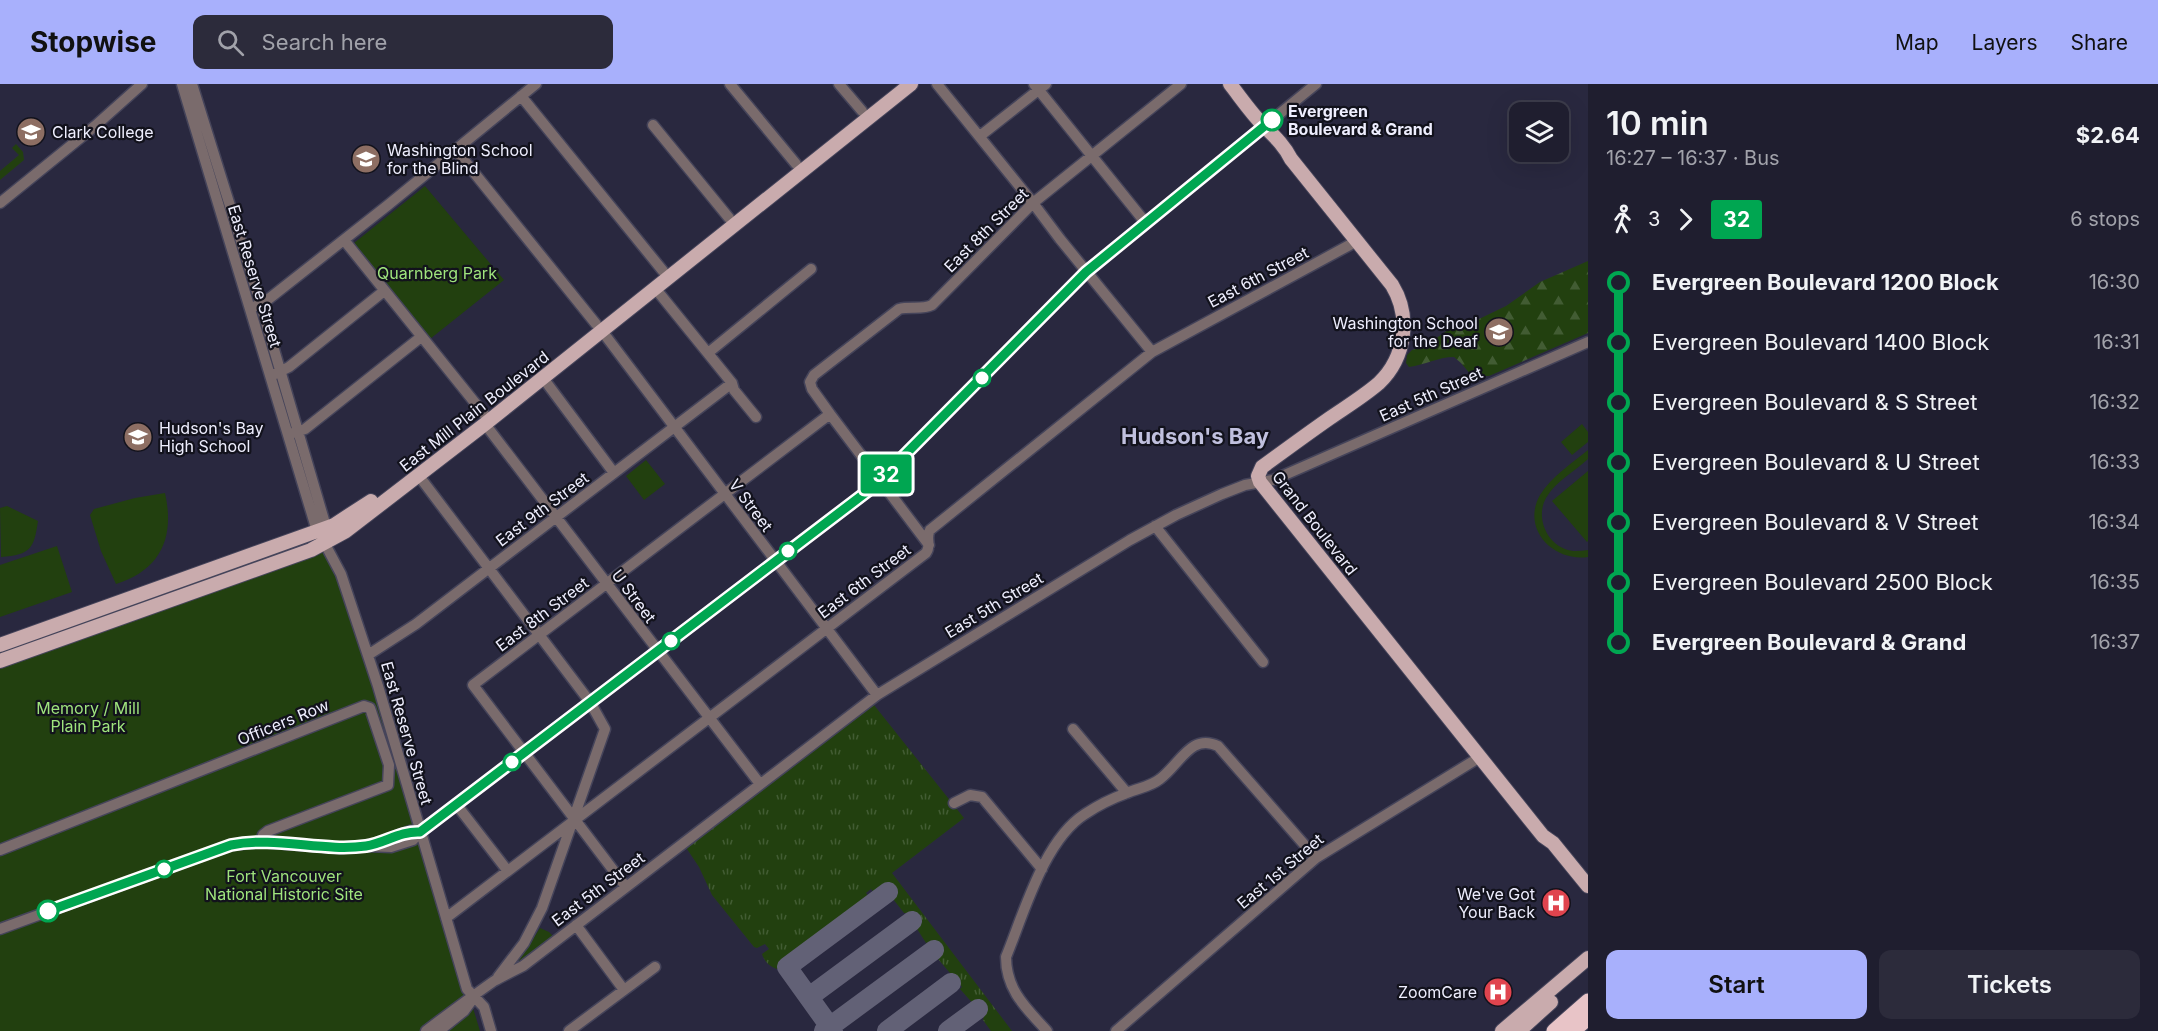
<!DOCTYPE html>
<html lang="en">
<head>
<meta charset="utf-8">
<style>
	:root { --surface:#1f1e2f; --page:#2c2b3b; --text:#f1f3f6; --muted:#a1a2aa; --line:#3c3c4b; --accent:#a8b0fc }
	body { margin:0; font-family:Inter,sans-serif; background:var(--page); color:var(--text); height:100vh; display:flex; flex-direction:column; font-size:22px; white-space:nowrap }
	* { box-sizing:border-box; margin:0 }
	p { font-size:20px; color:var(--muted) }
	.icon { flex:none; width:33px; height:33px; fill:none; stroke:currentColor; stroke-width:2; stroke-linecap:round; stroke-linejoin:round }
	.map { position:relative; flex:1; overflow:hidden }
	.sheet { display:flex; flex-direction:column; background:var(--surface); width:570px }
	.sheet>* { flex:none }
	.badge { padding:0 12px; border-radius:4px; font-size:21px; line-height:39px }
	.controls { position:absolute; left:1509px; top:18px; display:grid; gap:12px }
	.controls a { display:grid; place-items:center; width:60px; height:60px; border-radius:12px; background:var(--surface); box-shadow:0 6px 24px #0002,0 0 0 2px var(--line); font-size:30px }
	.map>.badge { position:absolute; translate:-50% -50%; box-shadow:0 0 0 3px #fff }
	.legs { display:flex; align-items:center; gap:9px; height:66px; padding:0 18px; font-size:20px }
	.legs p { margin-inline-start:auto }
	.headline { display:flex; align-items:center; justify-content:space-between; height:102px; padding:0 18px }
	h1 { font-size:33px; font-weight:600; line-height:45px }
	.cta { display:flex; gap:12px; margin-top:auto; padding:12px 18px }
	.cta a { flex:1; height:69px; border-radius:12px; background:var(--accent); color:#111; font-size:24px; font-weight:600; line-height:69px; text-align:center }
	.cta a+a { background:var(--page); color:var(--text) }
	ul { padding:0 18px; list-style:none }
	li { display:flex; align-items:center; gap:21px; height:60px; font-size:22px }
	li i { display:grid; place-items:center; width:9px; height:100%; margin:0 8px; background:currentColor }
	li i::after { content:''; width:15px; height:15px; margin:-8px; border:4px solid; border-radius:50%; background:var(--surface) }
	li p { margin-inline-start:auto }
	li:first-child i { background:linear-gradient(#0000 50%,currentColor 0) }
	li:last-child i { background:linear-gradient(currentColor 50%,#0000 0) }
	header { display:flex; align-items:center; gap:36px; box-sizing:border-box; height:84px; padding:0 30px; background:var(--accent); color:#111 }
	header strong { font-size:28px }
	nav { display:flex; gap:33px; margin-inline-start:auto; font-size:21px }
	.search { width:420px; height:54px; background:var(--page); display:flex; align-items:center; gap:15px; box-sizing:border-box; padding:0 21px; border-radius:12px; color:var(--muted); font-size:22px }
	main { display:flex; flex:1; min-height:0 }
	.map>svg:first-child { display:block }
</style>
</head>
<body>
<header>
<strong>Stopwise</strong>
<div class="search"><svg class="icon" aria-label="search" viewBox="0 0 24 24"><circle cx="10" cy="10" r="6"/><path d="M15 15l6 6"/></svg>Search here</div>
<nav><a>Map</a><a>Layers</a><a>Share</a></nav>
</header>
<main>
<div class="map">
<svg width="1588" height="947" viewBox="0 0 1588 947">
	<defs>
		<pattern id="grass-tufts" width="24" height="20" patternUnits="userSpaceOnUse" patternTransform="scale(1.5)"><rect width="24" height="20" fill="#22400f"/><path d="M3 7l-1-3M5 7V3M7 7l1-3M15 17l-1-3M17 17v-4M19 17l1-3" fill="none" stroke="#425c33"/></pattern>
		<pattern id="forest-firs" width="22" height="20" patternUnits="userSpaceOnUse" patternTransform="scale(1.5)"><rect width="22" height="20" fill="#22400f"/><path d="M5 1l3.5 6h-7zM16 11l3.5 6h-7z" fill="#425c33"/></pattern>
	</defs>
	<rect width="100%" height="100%" fill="#29283f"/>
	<path fill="url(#grass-tufts)" d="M16,60L23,68L24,76L0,96V87L19,71L12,64Z
		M874,621L964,734L892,789L1012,947H991L983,936L984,932L960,905L962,903L938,875L940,872L929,858L926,859L907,829H904L886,806L877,812L871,805L866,809L871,816L777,885C770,883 764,877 762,870L769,865L765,860L757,864L754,863L712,811L699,783L687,765L688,760Z"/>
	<path fill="url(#forest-firs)" d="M1588,177V249L1489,292H1472L1461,279L1454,273C1438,273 1425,281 1409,283L1406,279L1407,271L1412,266L1425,262L1451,244L1479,235L1506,222L1540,198Z"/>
	<path fill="#22400f" d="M425,102L504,196L430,255L354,159Z
		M1582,340L1588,348V358L1572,371L1561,358Z
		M1588,366V375C1575,387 1555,398 1546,414C1536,432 1545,457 1565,465C1572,468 1580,467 1588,466V473C1553,478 1521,445 1540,411C1551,393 1572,379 1588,366Z
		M646,376L665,400L644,416L626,392Z
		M1588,387V457L1587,458L1552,417Z
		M165,409C175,453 161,486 116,500L101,467L90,431L94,425L135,414Z
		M7,422L38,437C34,464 31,471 1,473L0,424Z
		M57,462L72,508L0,533V481Z
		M321,465L341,491L480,947H0V577Z
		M540,844L549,848L554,853L516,881Z"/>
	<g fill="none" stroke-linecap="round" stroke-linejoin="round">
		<path stroke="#626176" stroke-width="20" d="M809,913L912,837
			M824,947L934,866
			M833,947L787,883L888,808
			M887,947L951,899
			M948,947L978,925"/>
		<g stroke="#45445a" stroke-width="13">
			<path id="minor" d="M182,0L317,447L325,460L341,490L378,602L467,905L484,923L491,947
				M192,0L261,221L324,436L326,450
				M730,0L796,80
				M839,0L862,27
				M937,0L1033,119L1060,155L1152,268
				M1034,0L1145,138
				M521,12L663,187
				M653,41L729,134
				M980,52L1046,0
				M455,65L596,240
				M0,119L95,42L142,0
				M344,156L484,330
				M655,204L732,299L734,306L756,333
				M256,222L261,221L388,121L536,0
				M602,247L877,611
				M708,269L811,185
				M275,290L289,283L384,207
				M543,294L614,389
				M485,340L760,700
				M293,349L305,345L421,253
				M419,392L590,618L605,645L542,824L524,859L498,893
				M1155,442L1263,578
				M929,461L830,330L812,305L810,298L814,291L899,225C910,222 922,226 932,221L1033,119L1181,0
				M368,571L416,540L732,299
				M1073,645L1127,709
				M954,719L970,711L982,713L1042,785
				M456,720L507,786
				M372,761L410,747L420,748
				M0,766L364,622L370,624L389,681L388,701L268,747L263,751L261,758
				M626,803L473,601L830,330
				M446,834L926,469C932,461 925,454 930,446L1152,268L1357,157
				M576,841L624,906
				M0,845L231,761L261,758L340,764L368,762L391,763L413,756L420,748L873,403L1086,188L1316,0
				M426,947C448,930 471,913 494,897C503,892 513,887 523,882L877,611L1130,456L1176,431L1222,410L1245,401L1273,396L1588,258
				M439,947L464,927L472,916
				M569,947L655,883
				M1047,947C1026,924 1006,906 1006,873C1024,829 1044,756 1085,730C1097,722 1113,714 1127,709C1138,704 1150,703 1160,695C1180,680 1191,649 1218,662L1316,774
				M1116,947L1316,774L1480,673"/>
		</g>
		<g stroke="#45445a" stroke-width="16">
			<path id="major" d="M1230,0C1241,14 1251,29 1264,42C1274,52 1284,61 1291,75L1392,201C1411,232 1406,273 1379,299C1364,312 1346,323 1330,334C1307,350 1284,367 1262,383L1258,392L1260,398L1543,752L1553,759L1588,802
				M0,561L334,441L371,417
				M0,577L311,466L346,447L485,340L911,0
				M1502,947L1588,874
				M1519,947L1551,918"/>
		</g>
		<g stroke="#45445a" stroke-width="17">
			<path id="highway" d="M1554,947L1588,917
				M1573,947L1588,934"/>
		</g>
		<use href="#minor" stroke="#7a6b6c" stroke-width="10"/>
		<use href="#major" stroke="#c9abad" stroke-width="14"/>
		<use href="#highway" stroke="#e8c4c7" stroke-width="15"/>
	</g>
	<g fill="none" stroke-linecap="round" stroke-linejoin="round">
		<g stroke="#fff" stroke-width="14">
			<path id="line-1" d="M48,827L231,761C276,752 322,768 366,762C385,759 400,747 420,748L873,403L1086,188L1272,36"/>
		</g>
		<use href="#line-1" stroke="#00a651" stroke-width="9"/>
	</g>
	<defs>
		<g id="university-disc" transform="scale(1.5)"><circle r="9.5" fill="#8d6e63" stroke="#12121c"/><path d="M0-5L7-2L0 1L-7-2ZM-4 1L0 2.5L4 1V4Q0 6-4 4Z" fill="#fff"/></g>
		<g id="school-disc" transform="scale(1.5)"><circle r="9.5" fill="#8d6e63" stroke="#12121c"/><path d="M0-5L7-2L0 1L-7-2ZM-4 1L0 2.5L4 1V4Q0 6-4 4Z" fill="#fff"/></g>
		<g id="hospital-disc" transform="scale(1.5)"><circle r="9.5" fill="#e0444e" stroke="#12121c"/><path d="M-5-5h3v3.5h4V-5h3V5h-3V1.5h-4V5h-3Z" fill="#fff"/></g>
	</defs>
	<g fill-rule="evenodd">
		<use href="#university-disc" x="31" y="48"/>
		<use href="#school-disc" x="366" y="75"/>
		<use href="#school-disc" x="1499" y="248"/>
		<use href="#school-disc" x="138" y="353"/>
		<use href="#hospital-disc" x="1556" y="819"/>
		<use href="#hospital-disc" x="1498" y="908"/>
	</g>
	<g fill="#fff" stroke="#00a651" stroke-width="3">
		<circle cx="1272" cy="36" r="10"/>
		<circle cx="982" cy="294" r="8"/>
		<circle cx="788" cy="467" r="8"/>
		<circle cx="671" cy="557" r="8"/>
		<circle cx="512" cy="678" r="8"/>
		<circle cx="164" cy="785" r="8"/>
		<circle cx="48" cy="827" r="10"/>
	</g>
	<g text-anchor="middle" stroke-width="4.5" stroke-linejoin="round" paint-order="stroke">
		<g font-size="16" font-weight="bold" fill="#eeeefe" stroke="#12121c" text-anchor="start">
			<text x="1288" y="33">Evergreen<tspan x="1288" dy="18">Boulevard &amp; Grand</tspan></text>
		</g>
		<g font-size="16" fill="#eeeefe" stroke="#12121c" text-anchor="start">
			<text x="52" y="54">Clark College</text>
			<text x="387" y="72">Washington School<tspan x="387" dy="18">for the Blind</tspan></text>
			<text x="1478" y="245" text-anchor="end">Washington School<tspan x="1478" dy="18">for the Deaf</tspan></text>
			<text x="159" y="350">Hudson's Bay<tspan x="159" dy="18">High School</tspan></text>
			<text x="1535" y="816" text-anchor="end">We've Got<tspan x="1535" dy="18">Your Back</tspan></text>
			<text x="1477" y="914" text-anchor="end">ZoomCare</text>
		</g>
		<g font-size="16" fill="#eeeefe" stroke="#12121c">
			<text transform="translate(986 146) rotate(-45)" y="6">East 8th Street</text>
			<text transform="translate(255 192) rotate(73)" y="6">East Reserve Street</text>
			<text transform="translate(1258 193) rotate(-28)" y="6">East 6th Street</text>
			<text transform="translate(1431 310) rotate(-24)" y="6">East 5th Street</text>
			<text transform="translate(474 327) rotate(-38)" y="6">East Mill Plain Boulevard</text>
			<text transform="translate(751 421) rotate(53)" y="6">V Street</text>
			<text transform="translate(542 425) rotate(-37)" y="6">East 9th Street</text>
			<text transform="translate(1315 439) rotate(52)" y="6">Grand Boulevard</text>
			<text transform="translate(864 497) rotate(-37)" y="6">East 6th Street</text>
			<text transform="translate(634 512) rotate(53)" y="6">U Street</text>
			<text transform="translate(994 521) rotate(-31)" y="6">East 5th Street</text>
			<text transform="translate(542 530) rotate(-37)" y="6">East 8th Street</text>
			<text transform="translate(283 638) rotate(-22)" y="6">Officers Row</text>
			<text transform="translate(407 649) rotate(74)" y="6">East Reserve Street</text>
			<text transform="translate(1280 787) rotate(-40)" y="6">East 1st Street</text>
			<text transform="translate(598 805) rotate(-37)" y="6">East 5th Street</text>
		</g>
		<g font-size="16" fill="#9fe47d" stroke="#12121c">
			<text x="437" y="195">Quarnberg Park</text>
			<text x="88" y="630">Memory / Mill<tspan x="88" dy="18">Plain Park</tspan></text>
			<text x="284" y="798">Fort Vancouver<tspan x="284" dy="18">National Historic Site</tspan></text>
		</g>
		<g font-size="22" font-weight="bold" fill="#c0c0de" stroke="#12121c">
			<text x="1195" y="360">Hudson's Bay</text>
		</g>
	</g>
</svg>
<div class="controls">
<a><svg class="icon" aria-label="layers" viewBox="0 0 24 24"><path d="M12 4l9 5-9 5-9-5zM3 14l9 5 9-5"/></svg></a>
</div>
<b class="badge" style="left:886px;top:390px;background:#00a651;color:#fff">32</b>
</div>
<section class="sheet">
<div class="headline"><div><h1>10 min</h1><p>16:27 – 16:37 · Bus</p></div><b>$2.64</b></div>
<div class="legs"><svg class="icon" aria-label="walk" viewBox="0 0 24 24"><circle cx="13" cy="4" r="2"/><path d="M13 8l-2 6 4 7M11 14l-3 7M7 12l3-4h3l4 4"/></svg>3<svg class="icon" aria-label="forward" viewBox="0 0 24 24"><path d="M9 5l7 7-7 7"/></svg><b class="badge" style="background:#00a651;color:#fff">32</b><p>6 stops</p></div>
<ul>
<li><i style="color:#00a651"></i><b>Evergreen Boulevard 1200 Block</b><p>16:30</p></li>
<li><i style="color:#00a651"></i><span>Evergreen Boulevard 1400 Block</span><p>16:31</p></li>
<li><i style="color:#00a651"></i><span>Evergreen Boulevard &amp; S Street</span><p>16:32</p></li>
<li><i style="color:#00a651"></i><span>Evergreen Boulevard &amp; U Street</span><p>16:33</p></li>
<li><i style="color:#00a651"></i><span>Evergreen Boulevard &amp; V Street</span><p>16:34</p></li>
<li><i style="color:#00a651"></i><span>Evergreen Boulevard 2500 Block</span><p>16:35</p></li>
<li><i style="color:#00a651"></i><b>Evergreen Boulevard &amp; Grand</b><p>16:37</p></li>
</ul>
<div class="cta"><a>Start</a><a>Tickets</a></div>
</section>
</main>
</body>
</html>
